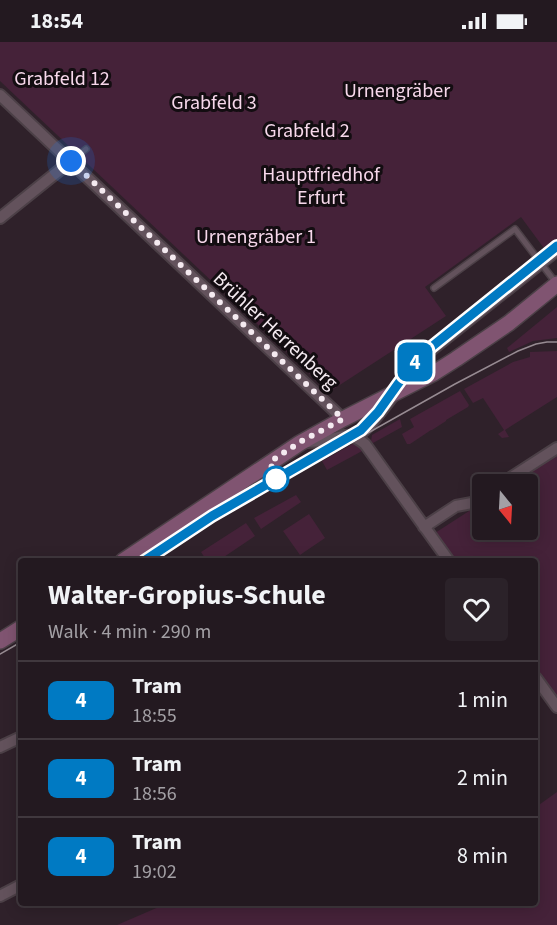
<!DOCTYPE html>
<html lang="en">
<head>
<meta charset="utf-8">
<style>
	:root { --surface:#231920; --page:#2b2229; --text:#f1f3f6; --muted:#a3a0a5; --line:#40383e }
	body { margin:0; font-family:"Source Sans 3",sans-serif; background:var(--page); color:var(--text); height:100vh; display:flex; flex-direction:column; font-size:22px; white-space:nowrap }
	* { box-sizing:border-box; margin:0 }
	p { font-size:20px; color:var(--muted) }
	.icon { flex:none; width:33px; height:33px; fill:none; stroke:currentColor; stroke-width:2; stroke-linecap:round; stroke-linejoin:round }
	.map { position:relative; flex:1; overflow:hidden }
	.side { position:absolute; left:18px; top:516px; width:520px; height:348px; display:flex; flex-direction:column; background:var(--surface); border-radius:6px; box-shadow:0 3px 15px #0003,0 0 0 2px var(--line) }
	.side>* { flex:none }
	.badge { padding:0 12px; border-radius:9px; font-size:21px; line-height:39px }
	.needle { width:39px; rotate:162deg }
	.fabs { position:absolute; left:472px; top:432px; display:grid; gap:12px }
	.fabs a { display:grid; place-items:center; width:66px; height:66px; border-radius:6px; background:var(--surface); box-shadow:0 3px 15px #0003,0 0 0 2px var(--line); font-size:30px }
	.you { position:absolute; width:30px; height:30px; margin:-15px; border:4px solid #fff; border-radius:50%; background:#1a73e8; box-shadow:0 0 0 9px #1a73e833 }
	.map>.badge { position:absolute; translate:-50% -50%; box-shadow:0 0 0 3px #fff }
	.round { display:grid; place-items:center; flex:none; width:63px; height:63px; border-radius:6px; background:var(--page) }
	.overview { display:flex; align-items:center; justify-content:space-between; height:102px; padding:0 30px }
	h1 { font-size:28px; font-weight:700; line-height:45px }
	ul { padding:0; list-style:none }
	li { display:flex; align-items:center; gap:18px; height:78px; padding:0 30px; border-top:2px solid var(--line) }
	li div { flex:1 }
	li b { display:block; font-size:22px }
	li em { font-style:normal }
	li .badge { min-width:66px; font-weight:700; text-align:center }
	.status { display:flex; justify-content:space-between; align-items:center; height:42px; padding:0 30px; background:var(--surface); direction:ltr }
	.status svg { height:16px; fill:currentColor }
	.map>svg:first-child { display:block }
</style>
</head>
<body>
<div class="status"><b>18:54</b><svg viewBox="0 0 49 12"><path d="M0 12V9h3v3zM5 12V6h3v6zM10 12V3h3v9zM15 12V0h3v12zM26 1h20v11H26zM47 4h2v5h-2z"/></svg></div>
<div class="map">
<svg width="557" height="883" viewBox="0 0 557 883">
	<rect width="100%" height="100%" fill="#2f212a"/>
	<path fill="#452239" d="M0,0H557V200L546,209L521,175L425,245L446,274L329,350L0,39Z
		M557,265V296L533,299L509,310L507,306Z
		M557,309V355L505,388L509,395L502,396L498,392L504,388L483,356L473,361L464,347L513,320L530,315V310Z
		M460,349L469,363L468,365L446,378V379L432,388H431L410,402H407L402,392L414,385L410,377Z
		M400,377L402,385L373,401L371,399L372,393Z
		M356,400L364,408L327,428L322,419Z
		M557,413V657L536,627V519H456L435,491L483,460V488H528V442H511Z
		M296,453L301,460L261,487L254,476Z
		M309,472L325,496L300,513L283,489Z
		M246,481L255,494L218,519H207L201,510Z
		M557,750V883H117L168,861H536V765Z"/>
	<g fill="none" stroke-linecap="round" stroke-linejoin="round">
		<g stroke="#4c4047" stroke-width="8">
			<path id="lane" d="M71,119L86,107
				M434,246L515,187L556,241
				M405,340L415,327L427,315L557,212
				M396,344L408,328L424,311L557,204
				M353,393L368,382L384,362
				M359,397L373,384L395,356"/>
		</g>
		<g stroke="#4c4047" stroke-width="14">
			<path id="street" d="M0,53L343,377
				M0,176L71,119
				M307,400C313,399 321,400 327,398C344,393 351,390 365,402L449,519
				M501,442L557,406
				M424,485L456,464L472,461L483,454
				M536,636L557,665
				M0,705L21,695
				M0,854L21,843"/>
		</g>
		<g stroke="#4c4047" stroke-width="18">
			<path id="secondary" d="M123,519L300,401L343,377L434,331L456,317L509,281L557,242
				M0,599L21,586"/>
		</g>
		<use href="#lane" stroke="#63525c" stroke-width="5"/>
		<use href="#street" stroke="#63525c" stroke-width="10"/>
		<use href="#secondary" stroke="#805471" stroke-width="15"/>
		<path stroke="#978b92" stroke-width="1.5" d="M153,519L215,477L455,342L518,309L536,302L547,300H557
			M0,612L21,600"/>
	</g>
	<g fill="none" stroke-linecap="round" stroke-linejoin="round">
		<g stroke="#fff" stroke-width="14">
			<path id="line" d="M144,519L212,474L361,388L378,370L408,328L424,311L557,204"/>
		</g>
		<use href="#line" stroke="#007ac3" stroke-width="9"/>
		<path stroke="#f4eaf0" stroke-width="6" stroke-dasharray="0 10.8" d="M71,119L343,377L300,400L270,420L276,437"/>
	</g>
	<circle fill="#fff" stroke="#007ac3" stroke-width="3" cx="276" cy="437" r="12"/>
	<g text-anchor="middle" stroke-width="6" stroke-linejoin="round" paint-order="stroke">
		<g font-size="20" fill="#f7d8eb" stroke="#130d11">
			<text x="62" y="43">Grabfeld 12</text>
			<text x="397" y="55">Urnengräber</text>
			<text x="214" y="67">Grabfeld 3</text>
			<text x="307" y="95">Grabfeld 2</text>
			<text x="321" y="139">Hauptfriedhof<tspan x="321" dy="23">Erfurt</tspan></text>
			<text x="256" y="201">Urnengräber 1</text>
		</g>
		<g font-size="20" fill="#f4eaf0" stroke="#130d11">
			<text transform="translate(276 288) rotate(43)" y="7">Brühler Herrenberg</text>
		</g>
	</g>
</svg>
<div class="fabs">
<a><svg class="needle" viewBox="-14 -14 28 28"><path d="M0-13l5 13h-10z" fill="#e53935"/><path d="M0 13l5-13h-10z" fill="#a3a0a5"/></svg></a>
</div>
<div class="you" style="left:71px;top:119px"></div>
<b class="badge" style="left:415px;top:320px;background:#007ac3;color:#fff">4</b>
<section class="side">
<div class="overview"><div><h1>Walter-Gropius-Schule</h1><p>Walk · 4 min · 290 m</p></div><a class="round"><svg class="icon" aria-label="heart" viewBox="0 0 24 24"><path d="M12 20l-8-8c-3-5 5-10 8-4 3-6 11-1 8 4z"/></svg></a></div>
<ul>
<li><span class="badge" style="background:#007ac3;color:#fff">4</span><div><b>Tram</b><p>18:55</p></div><em>1 min</em></li>
<li><span class="badge" style="background:#007ac3;color:#fff">4</span><div><b>Tram</b><p>18:56</p></div><em>2 min</em></li>
<li><span class="badge" style="background:#007ac3;color:#fff">4</span><div><b>Tram</b><p>19:02</p></div><em>8 min</em></li>
</ul>
</section>
</div>
</body>
</html>
